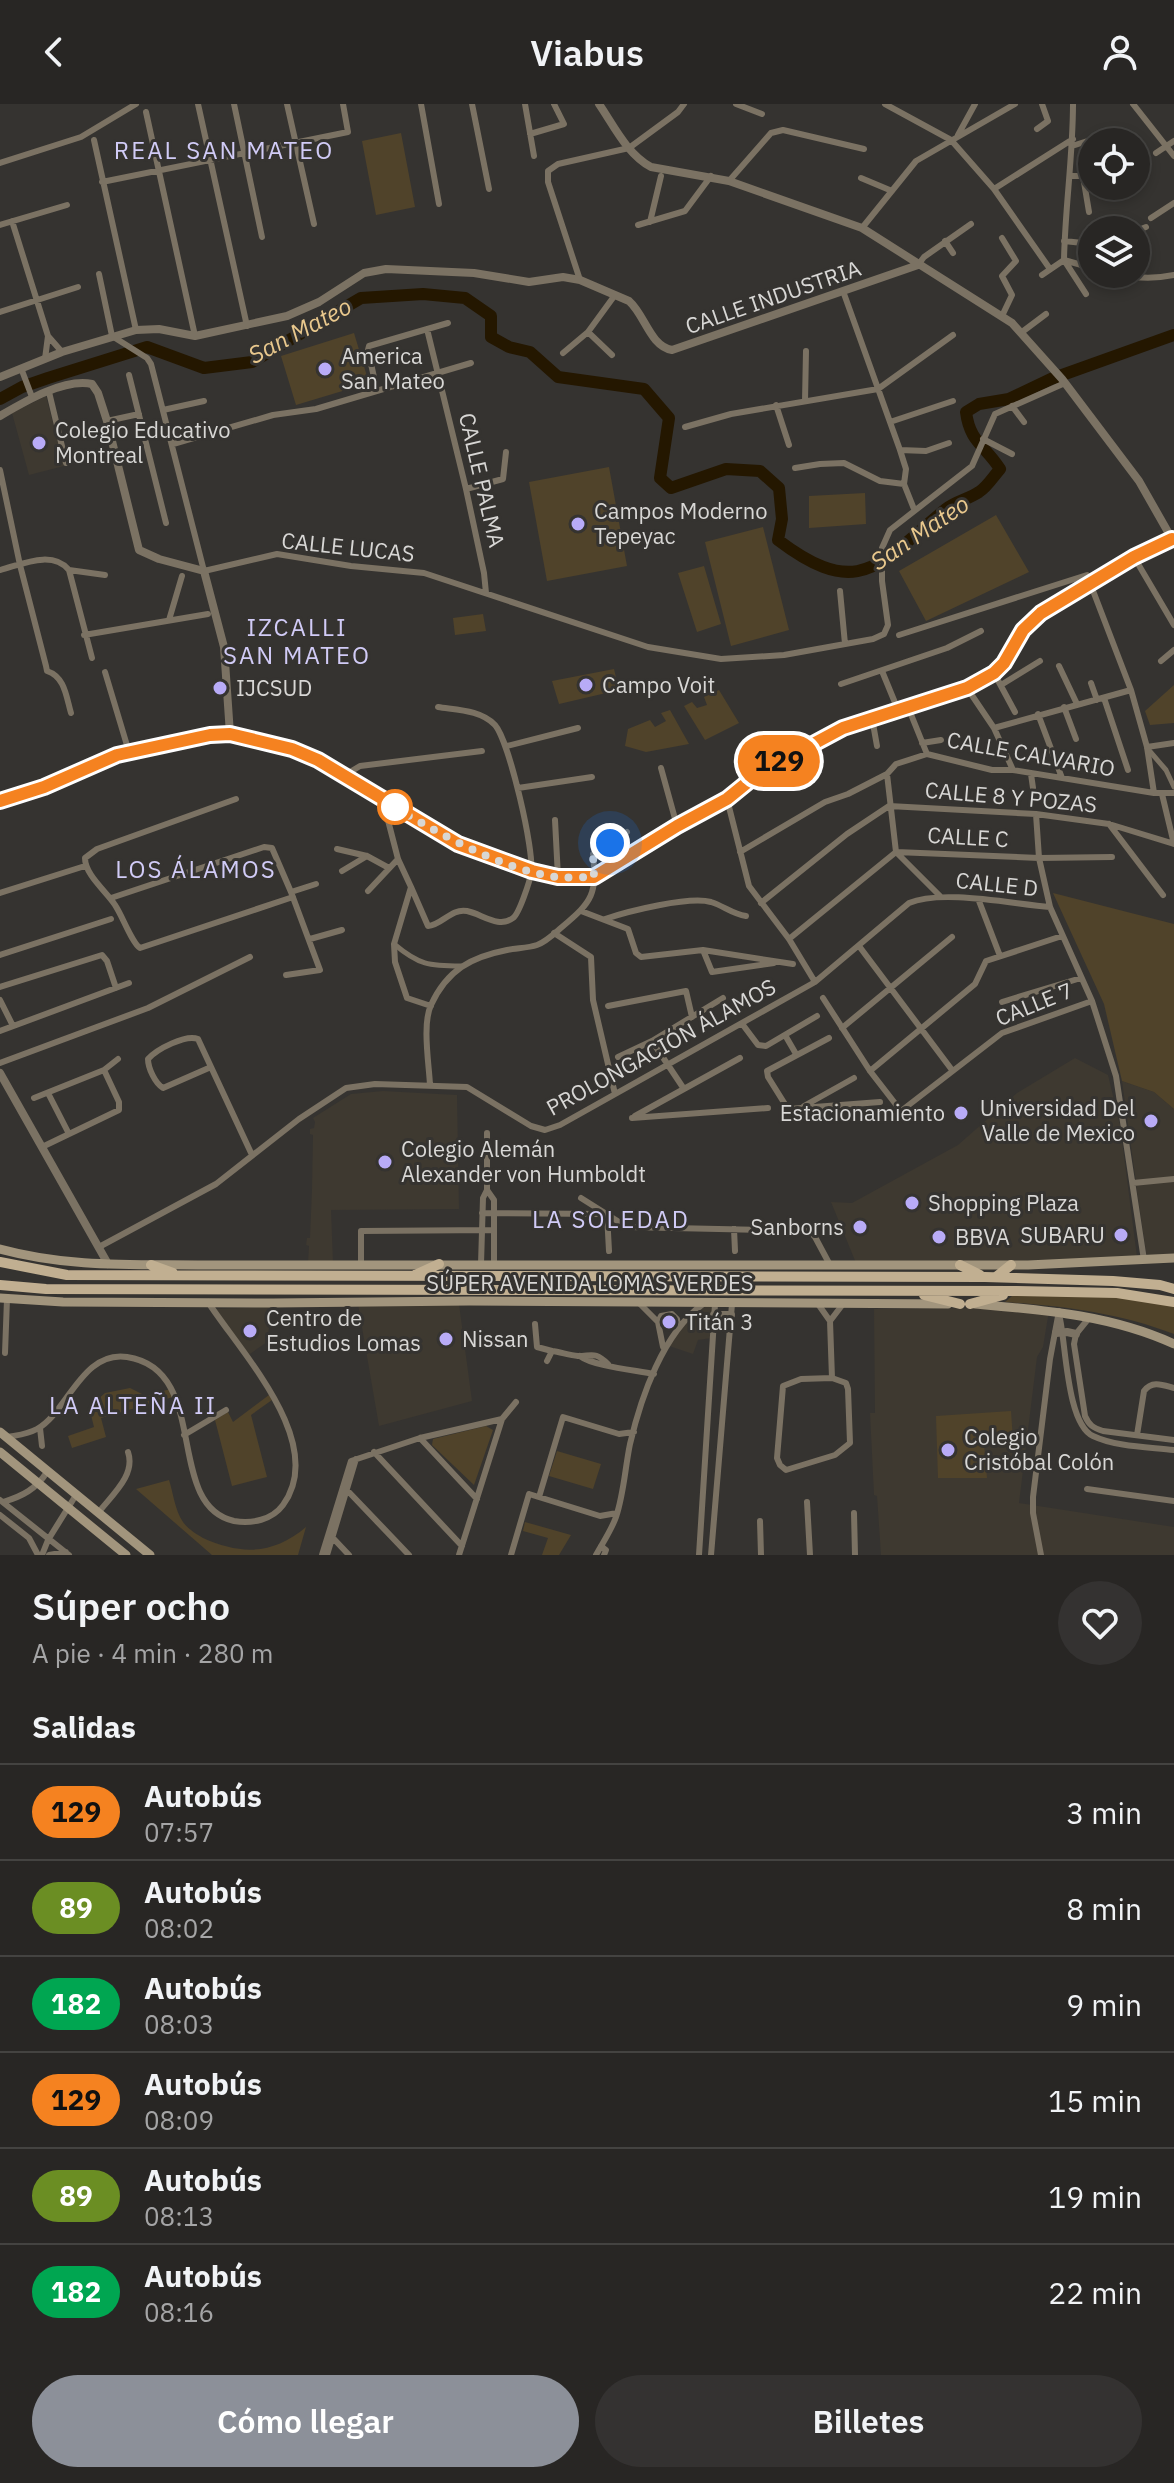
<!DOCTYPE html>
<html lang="es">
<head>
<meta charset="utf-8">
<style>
	:root { --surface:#282624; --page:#343231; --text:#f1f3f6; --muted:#a5a5a6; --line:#444341; --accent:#8c9099 }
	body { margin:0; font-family:"IBM Plex Sans",sans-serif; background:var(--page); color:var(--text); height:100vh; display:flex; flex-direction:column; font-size:30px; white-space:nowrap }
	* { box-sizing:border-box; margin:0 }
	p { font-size:26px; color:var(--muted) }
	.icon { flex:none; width:44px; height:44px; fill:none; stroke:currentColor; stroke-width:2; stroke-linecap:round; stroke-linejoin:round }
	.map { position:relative; height:1451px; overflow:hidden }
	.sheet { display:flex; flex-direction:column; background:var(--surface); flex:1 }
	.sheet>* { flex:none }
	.badge { padding:0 16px; border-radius:26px; font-size:28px; line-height:52px }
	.controls { position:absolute; left:1078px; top:24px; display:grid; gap:16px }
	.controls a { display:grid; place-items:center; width:72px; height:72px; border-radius:50%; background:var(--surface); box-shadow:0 4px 12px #0003,0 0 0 2px var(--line); font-size:40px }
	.you { position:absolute; width:40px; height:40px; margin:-20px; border:6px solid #fff; border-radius:50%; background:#1a73e8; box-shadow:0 0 0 12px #1a73e833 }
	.map>.badge { position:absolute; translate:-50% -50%; box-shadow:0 0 0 4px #fff }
	h2 { padding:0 32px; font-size:30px; line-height:72px }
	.round { display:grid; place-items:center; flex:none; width:84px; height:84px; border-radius:42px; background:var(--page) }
	.head { display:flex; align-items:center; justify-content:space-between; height:136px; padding:0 32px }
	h1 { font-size:38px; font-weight:600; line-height:60px }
	.button { display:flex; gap:16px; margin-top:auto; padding:16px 32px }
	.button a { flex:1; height:92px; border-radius:48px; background:var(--accent); color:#fff; font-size:32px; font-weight:600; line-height:92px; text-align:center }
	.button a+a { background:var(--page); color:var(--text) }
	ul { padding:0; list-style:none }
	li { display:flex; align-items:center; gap:24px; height:96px; padding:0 32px; border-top:2px solid var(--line) }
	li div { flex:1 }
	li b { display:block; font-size:30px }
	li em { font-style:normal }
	li .badge { min-width:88px; font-weight:700; text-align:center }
	header { display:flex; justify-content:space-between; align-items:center; height:104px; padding:0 32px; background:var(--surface); font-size:36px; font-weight:600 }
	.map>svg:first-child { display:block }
</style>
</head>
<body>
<header><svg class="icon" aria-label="back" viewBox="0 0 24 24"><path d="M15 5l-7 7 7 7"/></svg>Viabus<svg class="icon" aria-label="person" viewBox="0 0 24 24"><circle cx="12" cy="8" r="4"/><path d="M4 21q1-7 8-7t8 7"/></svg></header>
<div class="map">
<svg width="1174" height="1451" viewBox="0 0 1174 1451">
	<rect width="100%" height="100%" fill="#353330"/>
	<path fill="#3e3930" d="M46,292L64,362L29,371L12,309Z
		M1075,954L1108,971L1120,1021L1137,1153L1020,1159H856L831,1098L852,1099L958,1041L1017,989Z
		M1122,977L1154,988L1174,1005V1073L1136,1078Z
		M383,987L457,991L459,1105L331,1106L333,1159H308L309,1142L306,1141L307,1134H310L312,1085L313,1031L310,1030V1025L314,1024L315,1018L313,1014L351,990Z
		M1174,1076V1152L1147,1154L1136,1081Z
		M358,1200H459L472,1297L379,1322Z
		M703,1200H715L712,1234L698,1236L693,1250L666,1241Z
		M272,1203L267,1238L247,1252L216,1205Z
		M979,1204L1048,1211V1213L1043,1243L1037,1253L1019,1399L1174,1423V1451H881L877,1392L874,1391L870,1309H875L874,1205Z"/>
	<path fill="#50432a" d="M401,29L415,103L376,111L362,37Z
		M354,229L369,279L296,301L281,252Z
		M609,363L627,462L547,477L529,378Z
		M865,389L866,420L809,424V392Z
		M996,411L1029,468L926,517L899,467Z
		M763,423L789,526L731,542L705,438Z
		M704,462L721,520L697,528L678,469Z
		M483,510L486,527L455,531L453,514Z
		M614,565L619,586L559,600L552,577Z
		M1174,581V619L1150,621L1145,607Z
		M719,586L739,619L705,636L684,602L692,598L697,604L707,601L704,593Z
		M670,606L689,640L646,648L625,642L628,625L650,616L655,623L666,617L661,609Z
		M1053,789L1174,820V1005L1154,988L1122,977L1104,900Z
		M1012,1192H1117L1174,1200V1230C1119,1209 1063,1202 1005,1198Z
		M130,1284L146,1292L170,1285L173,1293L101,1314L106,1333L72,1344L68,1332L94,1323L89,1303L105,1289Z
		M269,1291L272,1296L251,1311L267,1373L232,1382L215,1316L228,1308L233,1318Z
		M1011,1307L1013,1336L984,1340L987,1374H938L936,1312Z
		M486,1322L493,1326L474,1381L432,1341L433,1335Z
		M557,1347L601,1360L593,1385L549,1372Z
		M169,1376C173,1388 175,1407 183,1418C187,1424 196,1430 203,1434C241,1451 273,1451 306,1423L298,1451H212L136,1385Z
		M525,1418L571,1431L559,1451H542L548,1434L523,1427Z"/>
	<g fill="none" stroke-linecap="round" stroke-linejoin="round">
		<path stroke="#241700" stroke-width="12" d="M0,295L22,283L48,274L147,243L204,264L252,258L361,194L423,190L465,194L491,212V233L509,243L530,248L558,273L644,285L669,314L660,374L671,384L726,365L760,367L779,384L782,415L778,436C861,499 880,458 946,405C956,397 969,395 979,388C987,383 993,373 1000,365C985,341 970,339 966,308L979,300L1009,295L1051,275L1174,231"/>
		<path stroke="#7b7263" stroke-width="5" d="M1147,644L1166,666L1174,683
			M394,840C419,861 429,862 461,862"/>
		<path stroke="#7b7263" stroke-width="6" d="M198,0L247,222
			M234,0L262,133
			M287,0L314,120
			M421,0L439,100
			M472,0L489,85
			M525,0L534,52
			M736,0L762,10
			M885,0L951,36L994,85L1050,165
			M1133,0L1174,52
			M146,8L195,232
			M1037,25L1048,17L1042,0
			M530,30L564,20L554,0
			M958,31L975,0
			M94,36L136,226
			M1072,42L1103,32
			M1156,49L1174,37
			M0,59L81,33L136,0
			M1070,72H1083L1089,108
			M861,74L892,87
			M729,77L771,29L783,26L864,45
			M102,78L348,28L343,0
			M994,85L1073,35
			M1151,114L1174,99
			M12,117L48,232L62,248
			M650,118L661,72
			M0,121L67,101
			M638,121L685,107L711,72
			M862,124L916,57L1015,0
			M1136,127L1146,123
			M1002,134L1016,157L1002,172L1012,191L1002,212
			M945,137L953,149
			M1064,137L1092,140
			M1064,156C1065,104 1073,52 1073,0
			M1064,156L1086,190
			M1064,156L1092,164
			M918,161L924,153L971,120
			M99,170L112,232L147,254L151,260L204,467L277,450L351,462L424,469L648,543L721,555L784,551L873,535L884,530L888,521L882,477V444L890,426L972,362L995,310L1065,279
			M1118,170C1138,175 1154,175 1174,171
			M1042,171L1064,156
			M580,176L548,78V67L558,60L629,44L678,8L684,0
			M843,187L900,346L906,365L904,380L914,405
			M0,208L78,183
			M427,225L466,385L484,469L486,489
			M588,228L612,251
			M1022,228L1046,210
			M563,249L588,228L615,191
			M45,255L48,232
			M21,264L32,293
			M129,271L166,419
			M377,287L368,246L369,242L448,219
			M49,288L66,359
			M805,297L806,247
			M776,301L789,341
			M1012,302L1024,318
			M163,306L204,297
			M107,317L139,310
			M890,318L953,297
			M685,323L731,310L878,285L953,231
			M983,335L1012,350
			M173,340L273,311L316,305L471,259
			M900,346L926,347L949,339
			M795,364L820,360L844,359L880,377L904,380
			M0,366L20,461L46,562L47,567C65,573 66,592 71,609
			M466,385L503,375L506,348
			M1134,453L1174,521
			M0,466C23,460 52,446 69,466L92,554
			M69,466L105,471
			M840,487L845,540
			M169,516L182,472
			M84,531L208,510
			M899,531L1087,471L1131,586L1147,643L1154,689
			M1161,557L1174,546
			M1059,562L1077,600
			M882,567L898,606
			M105,568L129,648
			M994,569L1015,608
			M1091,579L1097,596
			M841,580L947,544L981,527
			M1001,581L1040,557
			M967,584L994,624L1013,666
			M1104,594L1128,666
			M908,603L927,650
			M1064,603L1076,635
			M1038,610L1062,674
			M872,614L877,642
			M994,624L1131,586
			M922,639L941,636
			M507,642L578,624
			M1147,643L1174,639
			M661,664L677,722
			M887,670L896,748L941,793
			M1031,670L1033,684
			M346,674L350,668L360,662L482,647
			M518,684L592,673
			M1162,690L1174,740
			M236,695L97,745L85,754C85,771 106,787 115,801C122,811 132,839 140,844L293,793
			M727,695L749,782L789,835L815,878
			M383,697L398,755L411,783L394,840L395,858L407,894L431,902
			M1036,710L1039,754L1050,803L1092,897L1116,972L1144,1156
			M555,716L558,773
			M1109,720L1163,791
			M337,745L367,752L389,764
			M740,748L825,698L848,690L887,670L896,660L927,650L992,666H1013L1154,689H1174
			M342,767L367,752
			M411,783L428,822C442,821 451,804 467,807C482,810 499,825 513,814C519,810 530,777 531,769C535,748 509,637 495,621C481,606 457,606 438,603
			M368,787L398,755
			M291,788L316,780
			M0,789L85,762
			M111,794L264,743L272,744L291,788L320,866L286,871
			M979,797L1000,852
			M761,799L847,730L889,702L1036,710L1109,720L1174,740
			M581,807L628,825L636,849L641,853L703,846L793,860
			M605,815C629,807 689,792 711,798C724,802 732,810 746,812
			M554,829L591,853L593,896L615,990
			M310,835L342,826
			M789,835L896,748L1039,754L1112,753
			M859,842L952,966
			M703,846L712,868L774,859
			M0,851L111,815
			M0,883L102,851L107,857L116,884
			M823,894L870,967L901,1007
			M0,896L13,922
			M1002,898L1081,874
			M608,902L686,887L692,913
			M743,921L758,941L766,942L817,912
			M842,924L952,833
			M0,927L129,879
			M785,931L796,950
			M829,934L767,967L768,973L788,1005L880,998
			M652,937L684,985
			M618,953L652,937L723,894
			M0,959L148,904L250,853
			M211,963L163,984C155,979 148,964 148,955C157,945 186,930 198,935L252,1051
			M870,967L975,880L986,857L1062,832
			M430,981C429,960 422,920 431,901C447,866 471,853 507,846C517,844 528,844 537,841C546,838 555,829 562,823C593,797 597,790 593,750L627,728
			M48,989L69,1030
			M34,994L104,966L118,955
			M804,1002L854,974
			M901,1007L1002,929L1092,897
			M635,1012L740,954
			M632,1014L768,1004
			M42,1043L119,1006V998L104,966
			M1133,1079L1174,1075
			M487,1086L494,1096V1160
			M581,1094L627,1123L809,1127L815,1133L830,1161
			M482,1109L603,1110
			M607,1110L609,1147
			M734,1125L735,1147
			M99,1143L216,1080L299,1015L346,984L375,980L467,983L531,1022L545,1026L560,1021L815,878L909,799C942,785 1012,800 1050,803
			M481,1160L483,1094L487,1086V1029
			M361,1161V1127L493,1126
			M639,1199L658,1218L663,1243
			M818,1200L830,1217L832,1274
			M1089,1214L1076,1230L1074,1240L1085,1312C1089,1321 1093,1324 1103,1327L1174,1336
			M1060,1215C1066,1242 1067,1320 1093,1332C1116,1343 1149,1343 1174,1346
			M830,1217L843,1200
			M658,1218L661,1212L672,1210L677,1215L678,1222
			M535,1220L537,1243L552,1247
			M5,1249L7,1195
			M580,1252C593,1262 634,1266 654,1270
			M547,1257L552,1247C560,1248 569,1251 578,1252C592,1252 595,1247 608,1260
			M832,1274L846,1279L848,1285L850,1339L835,1351L786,1366L780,1361L777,1354L783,1282L801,1275Z
			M40,1324L42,1342
			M184,1331L226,1306
			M1137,1331L1144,1287C1152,1276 1163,1281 1174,1284
			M8,1333C18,1331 28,1330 37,1325C67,1309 82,1246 127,1253C212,1266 163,1401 234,1417C252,1420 272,1416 283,1401C328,1339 241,1249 208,1198
			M420,1334L477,1395
			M374,1348L462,1442
			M345,1384L409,1451
			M1087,1385L1174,1397
			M539,1393L563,1313L619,1330L634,1328
			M0,1396L69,1451
			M3,1398C23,1392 36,1385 47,1368
			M807,1398L810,1451
			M98,1409C112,1391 136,1371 128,1348
			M854,1409L855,1451
			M0,1411L29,1434L38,1451
			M760,1417L761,1451
			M332,1433L349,1451
			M601,1442L606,1446L604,1451
			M42,1451L48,1436L76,1391
			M49,1451L66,1448
			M322,1451L351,1357L420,1334L502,1315
			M327,1451L356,1355
			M459,1451L502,1315L516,1298
			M511,1451L529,1390L600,1412L617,1409
			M596,1451C603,1438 611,1427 616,1413C624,1389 625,1364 630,1340C641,1293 663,1229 703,1200
			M699,1451L715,1200
			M711,1451L732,1200
			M1041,1451L1033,1409V1393L1050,1255L1059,1207"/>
		<path stroke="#7b7263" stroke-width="8" d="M599,0C614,22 627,50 651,63L729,77L862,124L1012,219L1062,275L1139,377L1172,435
			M0,273L62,248L136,226L159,225L195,232L287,212L319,198L364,169L386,165L474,169L529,178L563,173L580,176L629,197C645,211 650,242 672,246L918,161
			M0,312C24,298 64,274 92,280L98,289L107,317L139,446L159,455L204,467L224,543L230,630
			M0,969L108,1160
			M714,1211H731
			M1056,1229L1067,1228L1076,1230"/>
		<path stroke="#a2957d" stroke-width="9" d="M0,1145C70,1164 134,1160 205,1161H1028L1174,1154
			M0,1194L63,1198L273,1199L469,1197L948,1200
			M975,1200C1043,1206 1111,1211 1174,1240
			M0,1328L150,1451
			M0,1348L126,1451"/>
		<path stroke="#c1af91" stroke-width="10" d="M0,697L44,683L117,651L210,631L230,630L292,645L318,656L458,740L532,767L558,773H594L677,722L727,695L766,664L843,624L967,584L994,569L1004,559L1023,526L1041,509L1134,453L1174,434
			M0,1158L67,1171L985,1173L1113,1177L1160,1181L1174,1185
			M151,1161L173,1169
			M960,1161L980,1171
			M415,1171L439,1160
			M996,1173L1011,1161
			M0,1181L46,1185L1017,1187L1117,1189L1174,1198
			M924,1191L960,1200
			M970,1200L1003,1191"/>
	</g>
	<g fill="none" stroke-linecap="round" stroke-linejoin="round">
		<g stroke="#fff" stroke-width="18">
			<path id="line" d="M0,697L44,683L117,651L210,631L230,630L292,645L318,656L458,740L532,767L558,773H594L677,722L727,695L759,669L843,624L967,584L994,569L1004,559L1023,526L1041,509L1134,453L1172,435"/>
		</g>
		<use href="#line" stroke="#f58220" stroke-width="12"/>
		<path stroke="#d8d7d5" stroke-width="8" stroke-dasharray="0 14.4" d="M395,703L383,697C433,725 499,766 557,773C569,774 582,773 594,773L593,750L610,739"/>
	</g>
	<g fill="#b8abf7" stroke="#353330" stroke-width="3">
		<circle cx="325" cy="265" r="8"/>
		<circle cx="39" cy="339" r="8"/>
		<circle cx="578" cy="420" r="8"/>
		<circle cx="586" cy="581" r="8"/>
		<circle cx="220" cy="584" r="8"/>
		<circle cx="961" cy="1009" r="8"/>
		<circle cx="1151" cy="1017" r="8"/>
		<circle cx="385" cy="1058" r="8"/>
		<circle cx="912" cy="1099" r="8"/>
		<circle cx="860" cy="1123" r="8"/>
		<circle cx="1121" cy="1131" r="8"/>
		<circle cx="939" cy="1133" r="8"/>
		<circle cx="669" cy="1218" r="8"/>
		<circle cx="250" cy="1227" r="8"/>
		<circle cx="446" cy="1235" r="8"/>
		<circle cx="948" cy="1346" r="8"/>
	</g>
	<circle fill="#fff" stroke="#f58220" stroke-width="4" cx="395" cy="703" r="16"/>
	<g text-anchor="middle" stroke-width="6" stroke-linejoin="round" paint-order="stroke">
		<g font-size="22" fill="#d8d7d5" stroke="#353330">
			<text transform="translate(773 193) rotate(-19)" y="8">CALLE INDUSTRIA</text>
			<text transform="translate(482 376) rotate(77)" y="8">CALLE PALMA</text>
			<text transform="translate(348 443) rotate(6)" y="8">CALLE LUCAS</text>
			<text transform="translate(1031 650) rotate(10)" y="8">CALLE CALVARIO</text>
			<text transform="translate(1011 693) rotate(5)" y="8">CALLE 8 Y POZAS</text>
			<text transform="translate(968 733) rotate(3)" y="8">CALLE C</text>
			<text transform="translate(997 780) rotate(6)" y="8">CALLE D</text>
			<text transform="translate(1034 900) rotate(-22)" y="8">CALLE 7</text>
			<text transform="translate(661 943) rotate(-29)" y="8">PROLONGACIÓN ÁLAMOS</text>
			<text x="590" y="1187">SÚPER AVENIDA LOMAS VERDES</text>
		</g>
		<g font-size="22" fill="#d8d7d5" stroke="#353330" text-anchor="start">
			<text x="341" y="260">America<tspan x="341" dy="25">San Mateo</tspan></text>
			<text x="55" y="334">Colegio Educativo<tspan x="55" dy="25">Montreal</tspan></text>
			<text x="594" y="415">Campos Moderno<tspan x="594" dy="25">Tepeyac</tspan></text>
			<text x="602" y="589">Campo Voit</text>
			<text x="236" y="592">IJCSUD</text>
			<text x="1135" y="1012" text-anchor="end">Universidad Del<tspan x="1135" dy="25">Valle de Mexico</tspan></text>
			<text x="945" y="1017" text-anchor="end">Estacionamiento</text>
			<text x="401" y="1053">Colegio Alemán<tspan x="401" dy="25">Alexander von Humboldt</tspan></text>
			<text x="928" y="1107">Shopping Plaza</text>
			<text x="844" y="1131" text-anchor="end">Sanborns</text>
			<text x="1105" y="1139" text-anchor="end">SUBARU</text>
			<text x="955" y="1141">BBVA</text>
			<text x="266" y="1222">Centro de<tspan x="266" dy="25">Estudios Lomas</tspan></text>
			<text x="685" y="1226">Titán 3</text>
			<text x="462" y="1243">Nissan</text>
			<text x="964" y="1341">Colegio<tspan x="964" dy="25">Cristóbal Colón</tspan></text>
		</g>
		<g font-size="24" letter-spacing="2" fill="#d1cbf6" stroke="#353330">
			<text x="224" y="55">REAL SAN MATEO</text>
			<text x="297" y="532">IZCALLI<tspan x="297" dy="28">SAN MATEO</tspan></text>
			<text x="196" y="774">LOS ÁLAMOS</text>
			<text x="611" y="1124">LA SOLEDAD</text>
			<text x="133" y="1310">LA ALTEÑA II</text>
		</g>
		<g font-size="24" font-style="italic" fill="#e9c88d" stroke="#353330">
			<text transform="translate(300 227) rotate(-28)" y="8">San Mateo</text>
			<text transform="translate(920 429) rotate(-34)" y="8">San Mateo</text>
		</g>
	</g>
</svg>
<div class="controls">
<a><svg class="icon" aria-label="locate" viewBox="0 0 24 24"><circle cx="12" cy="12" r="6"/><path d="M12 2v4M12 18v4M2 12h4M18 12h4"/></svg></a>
<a><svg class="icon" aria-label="layers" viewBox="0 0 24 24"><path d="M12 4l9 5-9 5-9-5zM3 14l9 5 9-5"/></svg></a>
</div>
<div class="you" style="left:610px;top:739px"></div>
<b class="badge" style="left:779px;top:657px;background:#f58220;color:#111">129</b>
</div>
<section class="sheet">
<div class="head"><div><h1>Súper ocho</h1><p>A pie · 4 min · 280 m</p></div><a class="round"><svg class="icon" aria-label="heart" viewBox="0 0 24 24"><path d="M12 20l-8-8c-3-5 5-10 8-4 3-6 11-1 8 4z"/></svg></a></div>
<h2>Salidas</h2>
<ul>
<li><span class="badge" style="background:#f58220;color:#111">129</span><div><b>Autobús</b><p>07:57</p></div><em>3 min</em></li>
<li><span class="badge" style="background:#6b8e23;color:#fff">89</span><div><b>Autobús</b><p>08:02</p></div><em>8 min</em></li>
<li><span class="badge" style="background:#00a651;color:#fff">182</span><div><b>Autobús</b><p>08:03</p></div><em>9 min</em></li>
<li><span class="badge" style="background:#f58220;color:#111">129</span><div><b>Autobús</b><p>08:09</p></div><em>15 min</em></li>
<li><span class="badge" style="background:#6b8e23;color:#fff">89</span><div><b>Autobús</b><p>08:13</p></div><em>19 min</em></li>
<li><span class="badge" style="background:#00a651;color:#fff">182</span><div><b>Autobús</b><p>08:16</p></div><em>22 min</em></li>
</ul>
<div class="button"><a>Cómo llegar</a><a>Billetes</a></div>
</section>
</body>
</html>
